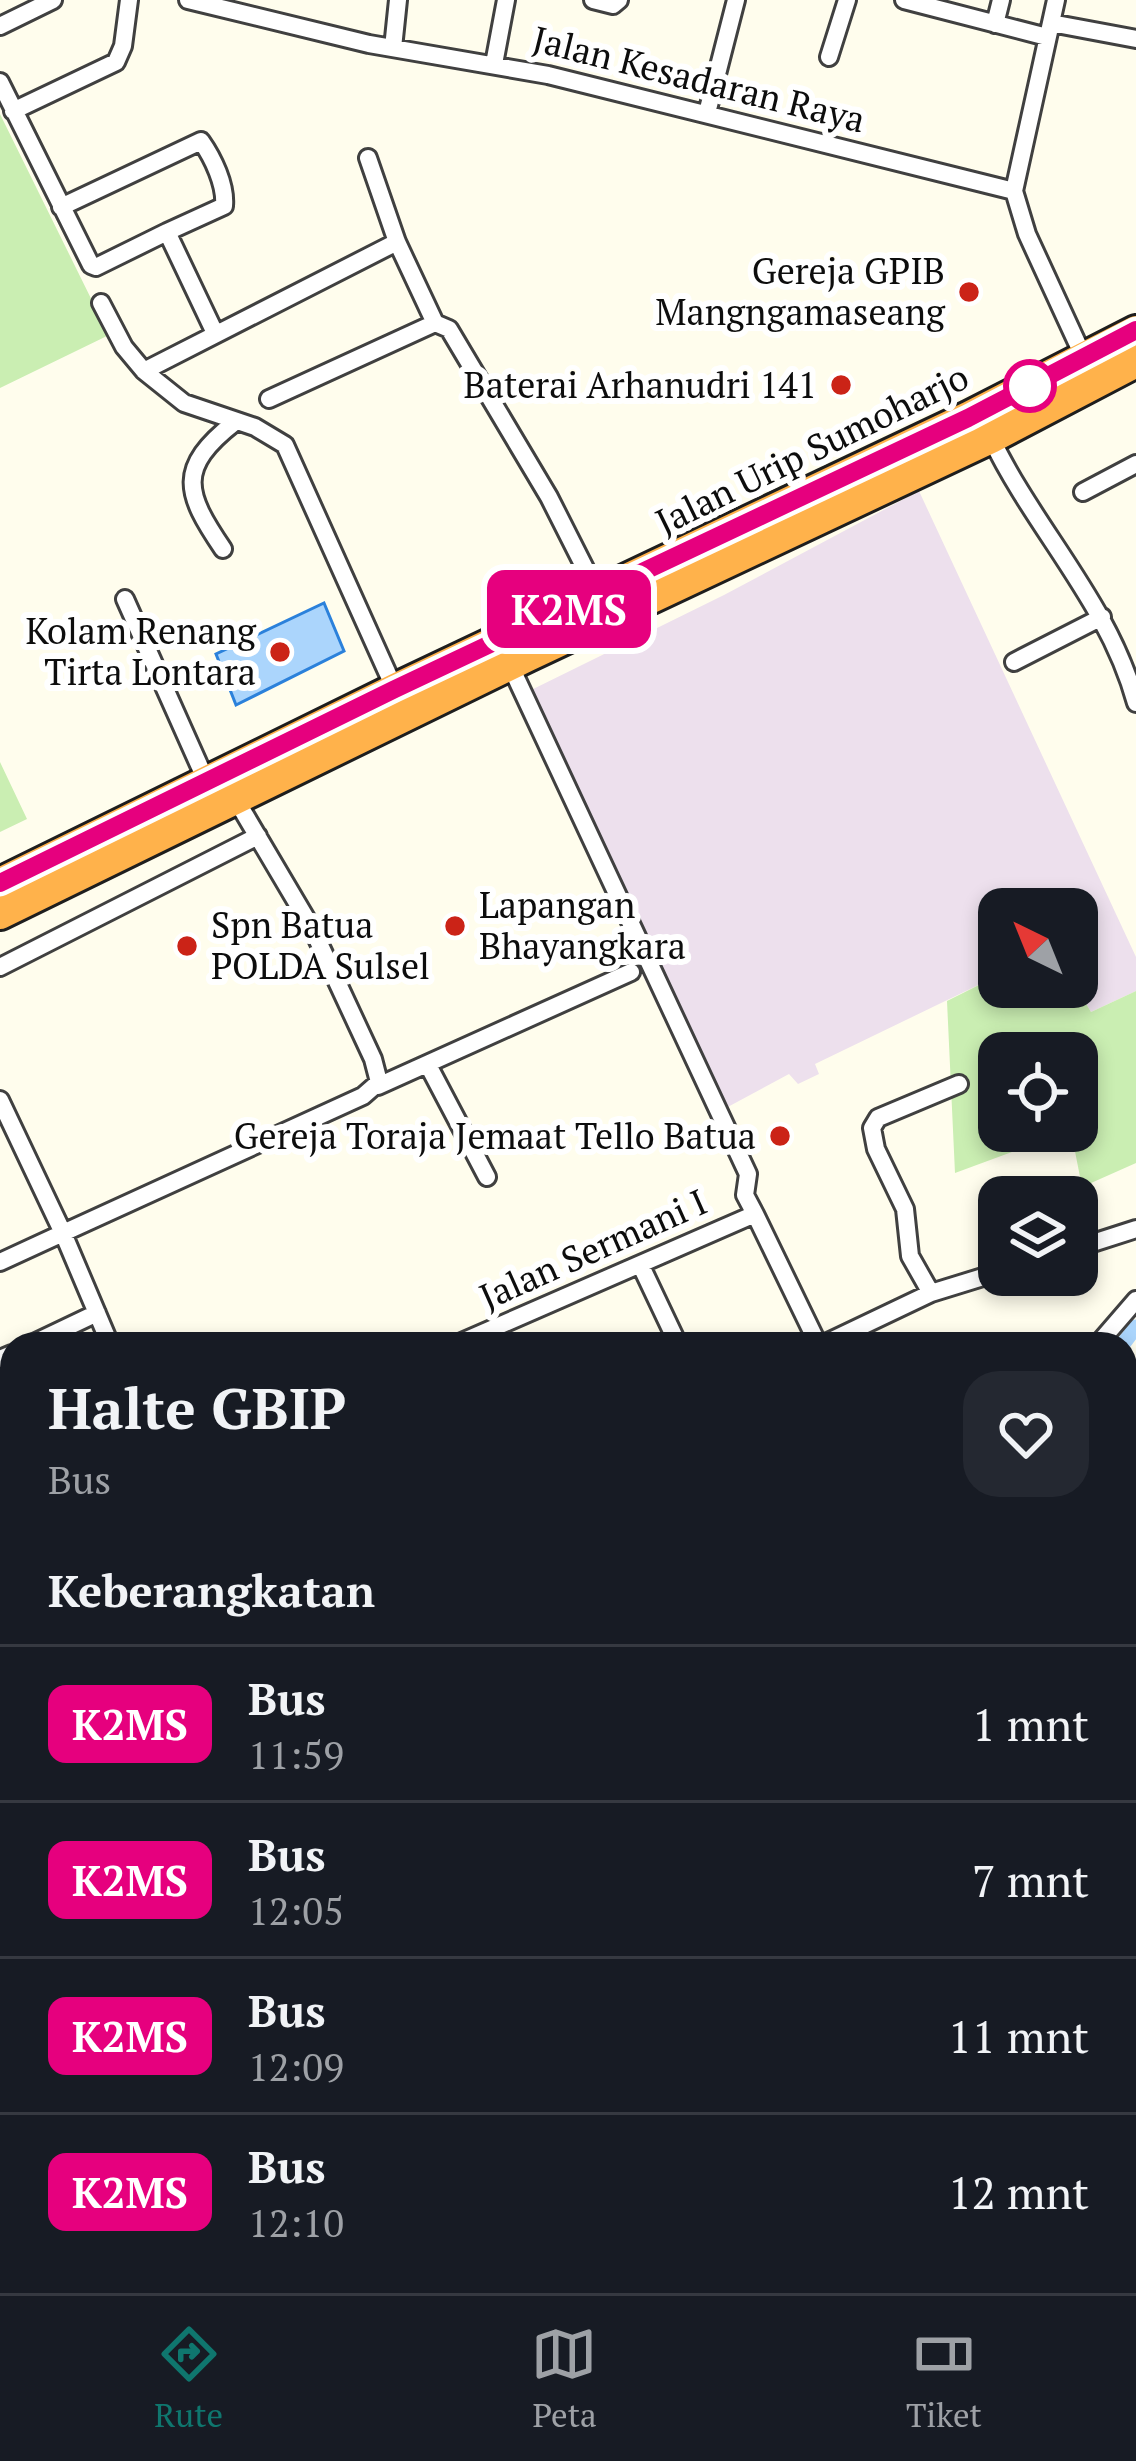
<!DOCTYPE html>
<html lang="id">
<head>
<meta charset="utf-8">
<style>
	:root { --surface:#171b24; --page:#242831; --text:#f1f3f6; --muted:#9ea1a6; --line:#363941; --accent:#0f766e }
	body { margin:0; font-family:"PT Serif",serif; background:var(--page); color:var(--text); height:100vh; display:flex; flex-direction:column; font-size:45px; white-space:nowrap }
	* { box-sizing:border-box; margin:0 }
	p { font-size:39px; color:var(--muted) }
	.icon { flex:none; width:66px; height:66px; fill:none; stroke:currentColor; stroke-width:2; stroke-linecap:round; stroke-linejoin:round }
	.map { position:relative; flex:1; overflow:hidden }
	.details { position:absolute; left:0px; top:1332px; width:1137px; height:963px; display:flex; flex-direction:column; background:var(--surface); border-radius:36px 36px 0 0; box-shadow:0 6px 18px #0003 }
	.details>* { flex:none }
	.badge { padding:0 24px; border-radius:18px; font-size:42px; line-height:78px }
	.needle { width:78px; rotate:317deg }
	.fabs { position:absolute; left:978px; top:888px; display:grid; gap:24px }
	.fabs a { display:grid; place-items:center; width:120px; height:120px; border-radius:24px; background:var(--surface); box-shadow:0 6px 18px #0003; font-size:60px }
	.map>.badge { position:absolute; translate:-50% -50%; box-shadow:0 0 0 6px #fff }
	h2 { padding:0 48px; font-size:45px; line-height:108px }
	.round { display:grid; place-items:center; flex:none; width:126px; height:126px; border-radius:36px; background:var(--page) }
	.overview { display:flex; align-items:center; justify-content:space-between; height:204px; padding:0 48px }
	h1 { font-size:57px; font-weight:700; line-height:90px }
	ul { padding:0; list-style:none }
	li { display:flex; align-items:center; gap:36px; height:156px; padding:0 48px; border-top:3px solid var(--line) }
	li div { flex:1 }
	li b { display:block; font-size:45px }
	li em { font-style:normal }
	li .badge { min-width:132px; font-weight:700; text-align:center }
	.menu { display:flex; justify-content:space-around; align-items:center; height:168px; border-top:3px solid var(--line); background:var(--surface); font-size:33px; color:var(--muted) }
	.menu a { display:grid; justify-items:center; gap:6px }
	.menu .selected { color:var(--accent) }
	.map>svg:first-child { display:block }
</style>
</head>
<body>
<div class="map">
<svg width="1136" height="2293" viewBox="0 0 1136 2293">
	<rect width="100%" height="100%" fill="#fffded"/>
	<path fill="#ede0ed" d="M919,491L1136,957V991L1091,1012L1076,987L1077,909H999V975L815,1064L819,1074L798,1084L789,1074L711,1116L638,966L519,696L724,595Z"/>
	<path fill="#caeeb2" d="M0,114L109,335L0,388Z
		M0,762L27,819L0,832Z
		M999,975V987H1076L1091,1012L1136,991V1163L1082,1187L1071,1131H1077V1053H999V1131H1069L955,1173L947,1001Z"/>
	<path fill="#abd5fc" stroke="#2b81db" stroke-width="3" d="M324,603L344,651L236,705L216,654Z"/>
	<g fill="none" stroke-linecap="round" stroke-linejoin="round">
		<path stroke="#abd5fc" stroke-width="15" d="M1123,1344L1136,1327
			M304,2293L318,2283"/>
		<g stroke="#404040" stroke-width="22">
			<path id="street" d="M188,0L369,44L548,75L1014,191
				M593,0L613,5L619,0
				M904,0L1047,37
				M1056,0L1014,191L1027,234L1085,360
				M1051,23L1136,39
				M995,24L1001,0
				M0,26L53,0
				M393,48L398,0
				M829,57L847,0
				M494,64L506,0
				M0,82L91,265L96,267L167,232L215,333
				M13,111L116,62L123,46L129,0
				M707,113L736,0
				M368,158L397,242L435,323
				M61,207L201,141C213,158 226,185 224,206L167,232
				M397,242L144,371L184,403L255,427L285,445L397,694
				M101,303L124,347L144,371
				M269,399L435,323L449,329L549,497L599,596
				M991,438C1035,530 1109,603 1136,703
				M1083,492L1136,464
				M223,549C185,493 176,468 235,422
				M125,599L208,785
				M1014,662L1102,617
				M510,665L748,1174L745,1195L755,1214
				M0,967L258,836
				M428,1065L487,1177
				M378,1086L631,972
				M0,1100L63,1233L0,1262
				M1077,1248L1136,1229
				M641,1266L678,1344
				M931,1293L910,1256L905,1209L876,1149L872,1128L878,1118L959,1084
				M32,1344L97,1313
				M110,1344L63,1233L363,1096L379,1082L373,1059L313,930L235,798
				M457,1344L755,1214L818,1344
				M824,1344L931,1293L999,1272
				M1098,1344L1136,1300
				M0,1359L12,1354
				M1125,1833L1136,1842
				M1125,2005L1136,2032
				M1125,2089L1136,2084
				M1125,2205L1136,2201
				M1125,2254L1136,2255
				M837,2283L840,2293
				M961,2283L965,2293
				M1036,2283L1042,2291L1061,2283
				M855,2293L875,2283"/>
		</g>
		<g stroke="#2f2f2f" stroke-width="27">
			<path id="secondary" d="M1125,1395L1136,1380
				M0,1901L12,1928
				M218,2283L223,2293
				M370,2293L391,2283"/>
		</g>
		<g stroke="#1e1e1e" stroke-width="36">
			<path id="highway" d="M0,883L395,689L968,417L1136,331
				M0,914L528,656L991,438L1136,362"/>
		</g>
		<use href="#street" stroke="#fff" stroke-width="16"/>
		<use href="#secondary" stroke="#ffffa8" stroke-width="21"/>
		<use href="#highway" stroke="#ffb24b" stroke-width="30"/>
	</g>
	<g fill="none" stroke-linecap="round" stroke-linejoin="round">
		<g stroke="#fff" stroke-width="27">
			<path id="line" d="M0,883L395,689L968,418L1136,330"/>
		</g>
		<use href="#line" stroke="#e6007e" stroke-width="18"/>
	</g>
	<g fill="#cb2317" stroke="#fff" stroke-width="4.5">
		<circle cx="969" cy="292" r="12"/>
		<circle cx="841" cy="385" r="12"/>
		<circle cx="280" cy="652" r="12"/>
		<circle cx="455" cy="926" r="12"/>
		<circle cx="187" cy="946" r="12"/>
		<circle cx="780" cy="1136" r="12"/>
	</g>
	<circle fill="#fff" stroke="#e6007e" stroke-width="6" cx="1030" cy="386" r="24"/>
	<g text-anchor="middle" stroke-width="12" stroke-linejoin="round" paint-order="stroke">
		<g font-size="36" fill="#0d0d0d" stroke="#fff">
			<text transform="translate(699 79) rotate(14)" y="13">Jalan Kesadaran Raya</text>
			<text transform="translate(812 449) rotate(-26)" y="13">Jalan Urip Sumoharjo</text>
			<text transform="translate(593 1249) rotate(-24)" y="13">Jalan Sermani I</text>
		</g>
		<g font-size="36" fill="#0d0d0d" stroke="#fff" text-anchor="end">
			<text x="945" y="284">Gereja GPIB<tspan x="945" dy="41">Mangngamaseang</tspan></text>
			<text x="817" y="398">Baterai Arhanudri 141</text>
			<text x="256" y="644">Kolam Renang<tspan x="256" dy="41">Tirta Lontara</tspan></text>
			<text x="479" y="918" text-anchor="start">Lapangan<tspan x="479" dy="41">Bhayangkara</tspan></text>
			<text x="211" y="938" text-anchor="start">Spn Batua<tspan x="211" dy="41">POLDA Sulsel</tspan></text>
			<text x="756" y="1149">Gereja Toraja Jemaat Tello Batua</text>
		</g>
	</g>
</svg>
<div class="fabs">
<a><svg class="needle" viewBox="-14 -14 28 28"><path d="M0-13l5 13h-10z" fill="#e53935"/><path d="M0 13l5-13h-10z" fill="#9ea1a6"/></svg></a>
<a><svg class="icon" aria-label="locate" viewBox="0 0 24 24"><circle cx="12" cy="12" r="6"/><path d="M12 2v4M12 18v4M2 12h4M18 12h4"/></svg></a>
<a><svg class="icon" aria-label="layers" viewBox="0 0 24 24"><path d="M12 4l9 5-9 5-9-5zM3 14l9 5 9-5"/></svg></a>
</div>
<b class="badge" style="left:569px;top:609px;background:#e6007e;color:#fff">K2MS</b>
<section class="details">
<div class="overview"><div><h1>Halte GBIP</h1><p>Bus</p></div><a class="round"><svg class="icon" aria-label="heart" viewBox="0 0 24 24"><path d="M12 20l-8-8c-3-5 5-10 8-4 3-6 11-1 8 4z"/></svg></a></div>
<h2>Keberangkatan</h2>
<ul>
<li><span class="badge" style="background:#e6007e;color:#fff">K2MS</span><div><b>Bus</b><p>11:59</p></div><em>1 mnt</em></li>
<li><span class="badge" style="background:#e6007e;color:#fff">K2MS</span><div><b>Bus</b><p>12:05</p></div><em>7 mnt</em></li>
<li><span class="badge" style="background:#e6007e;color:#fff">K2MS</span><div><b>Bus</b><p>12:09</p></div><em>11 mnt</em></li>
<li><span class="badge" style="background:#e6007e;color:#fff">K2MS</span><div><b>Bus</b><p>12:10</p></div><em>12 mnt</em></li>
</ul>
</section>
</div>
<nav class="menu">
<a class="selected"><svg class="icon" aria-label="directions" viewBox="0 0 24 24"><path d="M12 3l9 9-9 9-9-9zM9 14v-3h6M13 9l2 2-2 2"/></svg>Rute</a>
<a><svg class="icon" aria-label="map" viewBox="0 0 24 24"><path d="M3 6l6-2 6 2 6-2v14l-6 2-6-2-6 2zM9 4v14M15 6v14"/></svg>Peta</a>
<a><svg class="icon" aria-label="tickets" viewBox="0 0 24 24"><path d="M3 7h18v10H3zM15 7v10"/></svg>Tiket</a>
</nav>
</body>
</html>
